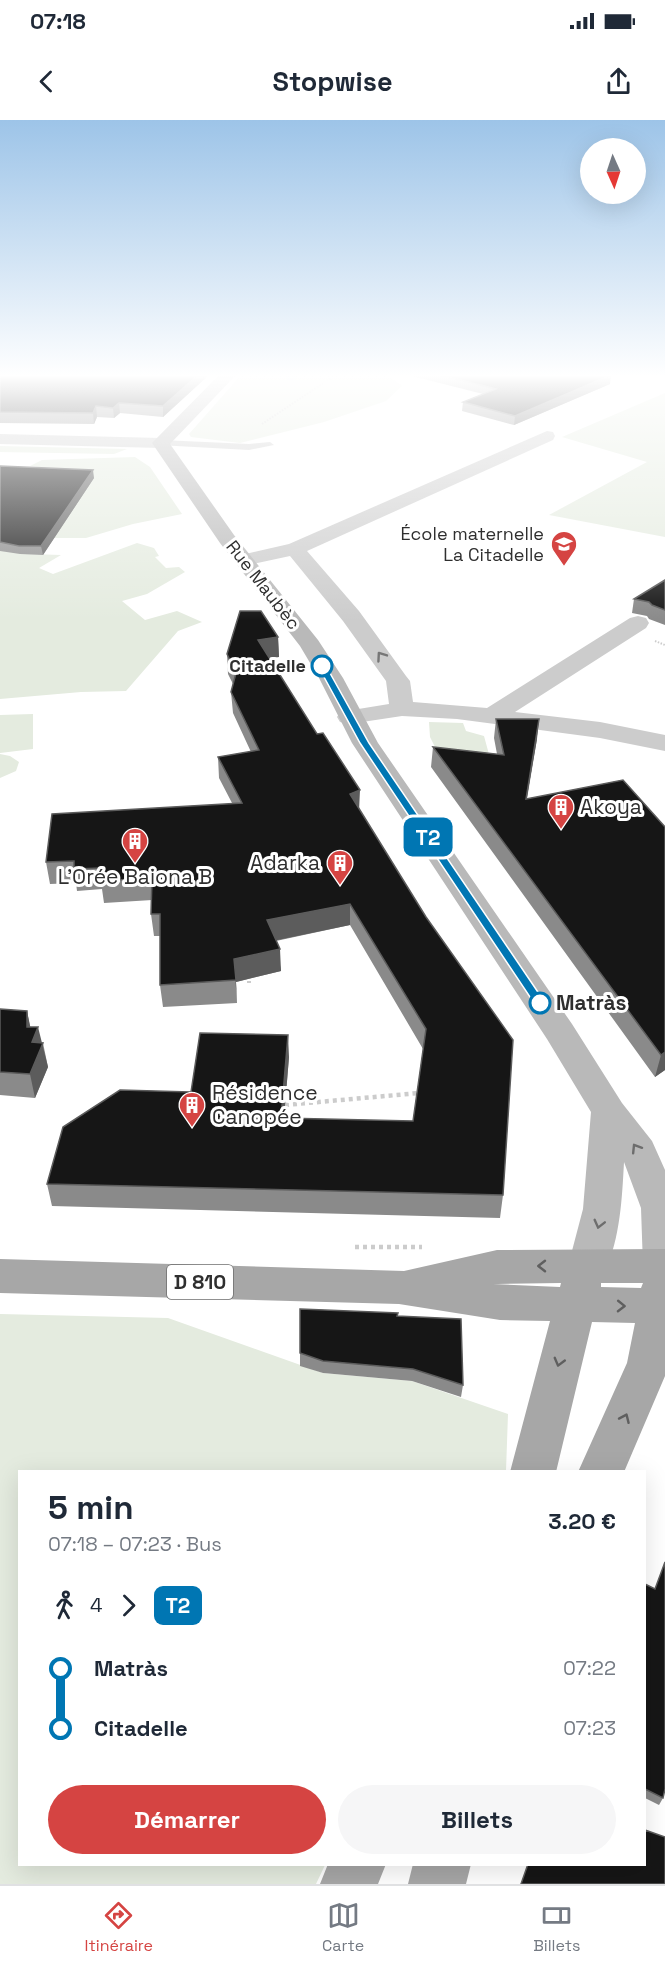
<!DOCTYPE html>
<html lang="fr">
<head>
<meta charset="utf-8">
<style>
	:root { --surface:#fff; --page:#f6f6f7; --text:#1f2937; --muted:#747a83; --line:#e0e1e3; --accent:#d54442 }
	body { margin:0; font-family:"Space Grotesk",sans-serif; background:var(--page); color:var(--text); height:100vh; display:flex; flex-direction:column; font-size:22px; white-space:nowrap }
	* { box-sizing:border-box; margin:0 }
	p { font-size:20px; color:var(--muted) }
	.icon { flex:none; width:33px; height:33px; fill:none; stroke:currentColor; stroke-width:2; stroke-linecap:round; stroke-linejoin:round }
	.map { position:relative; flex:1; overflow:hidden }
	.drawer { position:absolute; left:18px; top:1350px; width:628px; height:396px; display:flex; flex-direction:column; background:var(--surface); border-radius:0px; box-shadow:0 6px 24px #0002 }
	.drawer>* { flex:none }
	.badge { padding:0 12px; border-radius:9px; font-size:21px; line-height:39px }
	.needle { width:39px; rotate:177deg }
	.controls { position:absolute; left:580px; top:18px; display:grid; gap:12px }
	.controls a { display:grid; place-items:center; width:66px; height:66px; border-radius:50%; background:var(--surface); box-shadow:0 6px 24px #0002; font-size:30px }
	.map>.badge { position:absolute; translate:-50% -50%; box-shadow:0 0 0 3px #fff }
	.legs { display:flex; align-items:center; gap:9px; height:66px; padding:0 30px; font-size:20px }
	.legs p { margin-inline-start:auto }
	.summary { display:flex; align-items:center; justify-content:space-between; height:102px; padding:0 30px }
	h1 { font-size:33px; font-weight:700; line-height:45px }
	.button { display:flex; gap:12px; margin-top:auto; padding:12px 30px }
	.button a { flex:1; height:69px; border-radius:36px; background:var(--accent); color:#fff; font-size:24px; font-weight:700; line-height:69px; text-align:center }
	.button a+a { background:var(--page); color:var(--text) }
	ul { padding:0 30px; list-style:none }
	li { display:flex; align-items:center; gap:21px; height:60px; font-size:22px }
	li i { display:grid; place-items:center; width:9px; height:100%; margin:0 8px; background:currentColor }
	li i::after { content:''; width:15px; height:15px; margin:-8px; border:4px solid; border-radius:50%; background:var(--surface) }
	li p { margin-inline-start:auto }
	li:first-child i { background:linear-gradient(#0000 50%,currentColor 0) }
	li:last-child i { background:linear-gradient(currentColor 50%,#0000 0) }
	.status { display:flex; justify-content:space-between; align-items:center; height:42px; padding:0 30px; background:var(--surface); direction:ltr }
	.status svg { height:16px; fill:currentColor }
	header { display:flex; justify-content:space-between; align-items:center; height:78px; padding:0 30px; background:var(--surface); font-size:27px; font-weight:700 }
	.menu { display:flex; justify-content:space-around; align-items:center; height:84px; border-top:2px solid var(--line); background:var(--surface); font-size:16px; color:var(--muted) }
	.menu a { display:grid; justify-items:center; gap:3px }
	.menu .active { color:var(--accent) }
	.map>svg:first-child { display:block }
</style>
</head>
<body>
<div class="status"><b>07:18</b><svg viewBox="0 0 49 12"><path d="M0 12V9h3v3zM5 12V6h3v6zM10 12V3h3v9zM15 12V0h3v12zM26 1h20v11H26zM47 4h2v5h-2z"/></svg></div>
<header><svg class="icon" aria-label="back" viewBox="0 0 24 24"><path d="M15 5l-7 7 7 7"/></svg>Stopwise<svg class="icon" aria-label="share" viewBox="0 0 24 24"><path d="M12 15V3M7 8l5-5 5 5M5 13v7h14v-7"/></svg></header>
<div class="map">
<svg width="665" height="1764" viewBox="0 0 665 1764">
	<rect width="100%" height="100%" fill="#fff"/>
	<path fill="#e4ebdf" d="M242,254H387L402,266L386,281L324,302L240,323L191,317L189,314Z
		M665,273V417L549,395L647,342L562,317Z
		M0,326L127,329L114,334L0,332Z
		M135,337L150,347L182,394L133,404L86,418H38L30,434L61,435L39,448L53,454L137,423L154,428L159,436L155,437L166,448L179,447L185,452L147,474L122,481L145,500L177,491L202,502L178,511L126,571L81,572L0,579V371L66,350L30,346L42,340Z
		M33,594V629L0,633V595Z
		M429,602L463,603L466,611L484,616L490,638L439,635L430,617Z
		M0,634L10,636L19,642L16,651L0,658Z
		M0,1194L168,1198L323,1253L412,1261L508,1294L506,1351L20,1352V1744L325,1745L316,1764H0Z"/>
	<g fill="none" stroke-linecap="round" stroke-linejoin="round">
		<path stroke="#cddce9" stroke-width="10" d="M290,256L294,254"/>
		<path stroke="#ccc" stroke-width="2" stroke-dasharray="1.5 1.5" stroke-linecap="butt" d="M262,304L337,254
			M655,521L665,525"/>
		<path stroke="#ccc" stroke-width="4" stroke-dasharray="3 3" stroke-linecap="butt" d="M249,855V863"/>
		<path stroke="#ccc" stroke-width="4.5" stroke-dasharray="4 4" stroke-linecap="butt" d="M285,985L419,973
			M355,1127H422"/>
		<path fill="#ccc" fill-rule="evenodd" d="M161,320L249,324L270,322L274,325L249,330L158,325L157,323Z"/>
		<path fill="#ccc" fill-rule="evenodd" d="M547,311L553,312L555,316L553,320L307,431L359,491L406,556L410,561L413,582L487,588L630,498L638,496L646,498L649,503L646,508L515,592L600,602L665,615V631L600,618L457,599L402,596L349,604L340,602L337,597L340,592L389,584L386,561L343,501L290,436L244,446L237,444L234,440L237,436L289,424Z
			M0,314L161,318L167,319L170,323L167,327L161,328L0,324Z"/>
		<path fill="#b9b9b9" fill-rule="evenodd" d="M220,254H237L170,324L234,415L318,520L343,558L378,623L572,904L622,983L652,1021L665,1050V1162L649,1158L643,1146L641,1088L624,1042C622,1080 620,1123 602,1158L588,1163L574,1158L568,1146L583,1089L591,992L547,919L352,623L319,558L300,526L220,423L152,323Z"/>
		<path fill="#a7a7a7" fill-rule="evenodd" d="M665,1129V1256L624,1352H578L627,1243L635,1203L592,1202L556,1352H510L550,1201L500,1200L399,1184L0,1173V1139L404,1151L497,1130ZM561,1163L560,1167L493,1164H497ZM601,1163H643L641,1168L601,1167Z
			M328,1744H386L378,1764H320Z
			M413,1744H471L466,1764H408Z"/>
	</g>
	<path fill="#8a8a8a" d="M0,254H210L163,297L120,293L114,298L97,297L94,304L0,303Z
		M404,254H605L610,264L514,305L462,291L463,282L483,274Z
		M0,346L94,358L43,435L20,434L0,431Z
		M665,460V505L649,499L647,496L632,493L634,479Z
		M278,517L279,537L270,538L359,689L503,1075L500,1098L52,1086L47,1064L191,972L289,937L284,998L413,1001L423,929L350,805L276,821L281,851L236,862L237,883L163,887L160,865V816H154L151,794L152,780L104,783L102,769L77,771L76,763L50,764L46,742L232,683L219,658L218,637L251,632L233,593L231,572L233,564L228,554L227,534Z
		M496,599L537,619L527,679L623,660L665,950L655,957L431,647L433,627L497,634L494,618Z
		M0,889L27,891L30,907L42,923H43L48,947L35,978L0,975Z
		M397,1196L463,1265L461,1277L412,1261L323,1253L300,1246V1233Z
		M645,1464L655,1469L663,1678L659,1685L645,1678Z"/>
	<path fill="#5c5c5c" d="M199,254H210L163,297V286Z
		M611,255L610,264L514,305L515,296Z
		M119,283L120,293L114,298L113,288Z
		M96,286L97,297L94,304L93,293Z
		M93,350L94,358L43,435L41,426Z
		M278,517L279,537L259,539L258,520Z
		M539,599L537,619L523,699L526,679Z
		M360,670L359,691L350,674Z
		M350,784V805L268,822L267,800Z
		M280,829L281,851L236,862L237,883L234,839Z
		M27,891L32,915L27,907Z
		M38,907L48,947L35,978L30,954L32,922Z
		M288,915L289,937L282,1021L281,998Z
		M665,932V950L655,957L661,935Z"/>
	<path fill="#161616" stroke="#5c5c5c" stroke-width="1.5" d="M0,254H199L163,286L119,283L113,288L96,286L93,293L0,292Z
		M436,254H605L611,255L515,296L463,282L496,269Z
		M0,346L93,350L41,426H19L0,422Z
		M665,460V490L652,485L649,482L634,479Z
		M240,491H261L278,517L258,520L317,614L323,613L360,670L350,674L426,797L513,920L503,1075L47,1064L63,1007L120,970L191,972L200,913L288,915L281,998L413,1001L426,909L350,784L267,800L280,829L234,839L236,860L160,865V794H151L152,758L100,761L101,748L74,749V741L46,742L52,694L242,683L218,637L259,630L231,572L236,553L227,534Z
		M496,599H539L526,679L623,660L665,707V932L661,935L433,627L504,635Z
		M0,889L27,891V907H38L32,922L43,923L30,954L0,952Z
		M300,1189L398,1193L397,1196L461,1199L463,1265L413,1249L323,1241L300,1233Z
		M665,1442V1669L663,1678L645,1669V1464L655,1469Z
		M645,1710L665,1717V1764H521L528,1744H645Z"/>
	<defs><path id="oneway-chevron" d="M-2-3.5L2.5 0L-2 3.5" fill="none" stroke-width="1.6" stroke-linecap="round" stroke-linejoin="round" transform="scale(1.5)"/></defs>
	<use stroke="#767676" href="#oneway-chevron" transform="translate(381 536) rotate(-125)"/>
	<g stroke="#6d6d6d">
		<use href="#oneway-chevron" transform="translate(636 1028) rotate(-122)"/>
		<use href="#oneway-chevron" transform="translate(599 1104) rotate(104)"/>
	</g>
	<g stroke="#5f5f5f">
		<use href="#oneway-chevron" transform="translate(542 1146) rotate(180)"/>
		<use href="#oneway-chevron" transform="translate(621 1186) rotate(1)"/>
		<use href="#oneway-chevron" transform="translate(559 1242) rotate(105)"/>
		<use href="#oneway-chevron" transform="translate(625 1298) rotate(-66)"/>
	</g>
	<linearGradient id="sky" x2="0" y2="1"><stop stop-color="#9dc4e8"/><stop offset="0.51" stop-color="#fff"/><stop offset="1" stop-color="#fff" stop-opacity="0"/></linearGradient>
	<rect width="665" height="501" fill="url(#sky)"/>
	<path fill="#0076b3" stroke="#fff" stroke-width="1.5" d="M322,543L326,546L369,623L544,881V886H536L360,623L318,546Z"/>
	<defs>
		<g id="school-pin" transform="scale(1.35)"><path d="M0 17L-7.5 6A9.5 9.5 0 1 1 7.5 6Z" fill="#d54442" stroke="#fff"/><path d="M0-5L7-2L0 1L-7-2ZM-4 1L0 2.5L4 1V4Q0 6-4 4Z" fill="#fff"/></g>
		<g id="building-pin" transform="scale(1.35)"><path d="M0 17L-7.5 6A9.5 9.5 0 1 1 7.5 6Z" fill="#d54442" stroke="#fff"/><path d="M-4-6H4V6H1V3H-1V6H-4ZM-2.5-4.3h1.7v1.8h-1.7ZM.8-4.3h1.7v1.8H.8ZM-2.5-1h1.7V.8h-1.7ZM.8-1h1.7V.8H.8Z" fill="#fff"/></g>
	</defs>
	<g fill-rule="evenodd">
		<use href="#school-pin" x="564" y="424"/>
		<use href="#building-pin" x="561" y="687"/>
		<use href="#building-pin" x="135" y="721"/>
		<use href="#building-pin" x="340" y="743"/>
		<use href="#building-pin" x="192" y="985"/>
	</g>
	<g fill="#fff" stroke="#0076b3" stroke-width="3">
		<circle cx="322" cy="546" r="10"/>
		<circle cx="540" cy="883" r="10"/>
	</g>
	<g text-anchor="middle" stroke-width="6" stroke-linejoin="round" paint-order="stroke">
		<g font-size="18" fill="#2f2f2f" stroke="#fff" text-anchor="end">
			<text x="544" y="420">École maternelle<tspan x="544" dy="21">La Citadelle</tspan></text>
		</g>
		<g font-size="18" fill="#2f2f2f" stroke="#fff">
			<text transform="translate(263 465) rotate(52)" y="6">Rue Maubèc</text>
		</g>
		<g font-size="18" font-weight="bold" fill="#2f2f2f" stroke="#fff" text-anchor="end">
			<text x="306" y="552">Citadelle</text>
		</g>
		<rect fill="#fff" stroke="#6d6d6d" stroke-width="1.5" x="167" y="1145" width="66" height="34" rx="4.5"/>
		<g font-size="20" font-weight="bold" fill="#2f2f2f">
			<text x="200" y="1169">D 810</text>
		</g>
		<g font-size="21" fill="#2f2f2f" stroke="#fff" text-anchor="start">
			<text x="580" y="694">Akoya</text>
			<text x="320" y="750" text-anchor="end">Adarka</text>
			<text x="135" y="764" text-anchor="middle">L'Orée Baiona B</text>
			<text x="212" y="980">Résidence<tspan x="212" dy="24">Canopée</tspan></text>
		</g>
		<g font-size="21" font-weight="bold" fill="#2f2f2f" stroke="#fff" text-anchor="start">
			<text x="556" y="890">Matràs</text>
		</g>
	</g>
</svg>
<div class="controls">
<a><svg class="needle" viewBox="-14 -14 28 28"><path d="M0-13l5 13h-10z" fill="#e53935"/><path d="M0 13l5-13h-10z" fill="#747a83"/></svg></a>
</div>
<b class="badge" style="left:428px;top:717px;background:#0076b3;color:#fff">T2</b>
<section class="drawer">
<div class="summary"><div><h1>5 min</h1><p>07:18 – 07:23 · Bus</p></div><b>3.20 €</b></div>
<div class="legs"><svg class="icon" aria-label="walk" viewBox="0 0 24 24"><circle cx="13" cy="4" r="2"/><path d="M13 8l-2 6 4 7M11 14l-3 7M7 12l3-4h3l4 4"/></svg>4<svg class="icon" aria-label="forward" viewBox="0 0 24 24"><path d="M9 5l7 7-7 7"/></svg><b class="badge" style="background:#0076b3;color:#fff">T2</b></div>
<ul>
<li><i style="color:#0076b3"></i><b>Matràs</b><p>07:22</p></li>
<li><i style="color:#0076b3"></i><b>Citadelle</b><p>07:23</p></li>
</ul>
<div class="button"><a>Démarrer</a><a>Billets</a></div>
</section>
</div>
<nav class="menu">
<a class="active"><svg class="icon" aria-label="directions" viewBox="0 0 24 24"><path d="M12 3l9 9-9 9-9-9zM9 14v-3h6M13 9l2 2-2 2"/></svg>Itinéraire</a>
<a><svg class="icon" aria-label="map" viewBox="0 0 24 24"><path d="M3 6l6-2 6 2 6-2v14l-6 2-6-2-6 2zM9 4v14M15 6v14"/></svg>Carte</a>
<a><svg class="icon" aria-label="tickets" viewBox="0 0 24 24"><path d="M3 7h18v10H3zM15 7v10"/></svg>Billets</a>
</nav>
</body>
</html>
